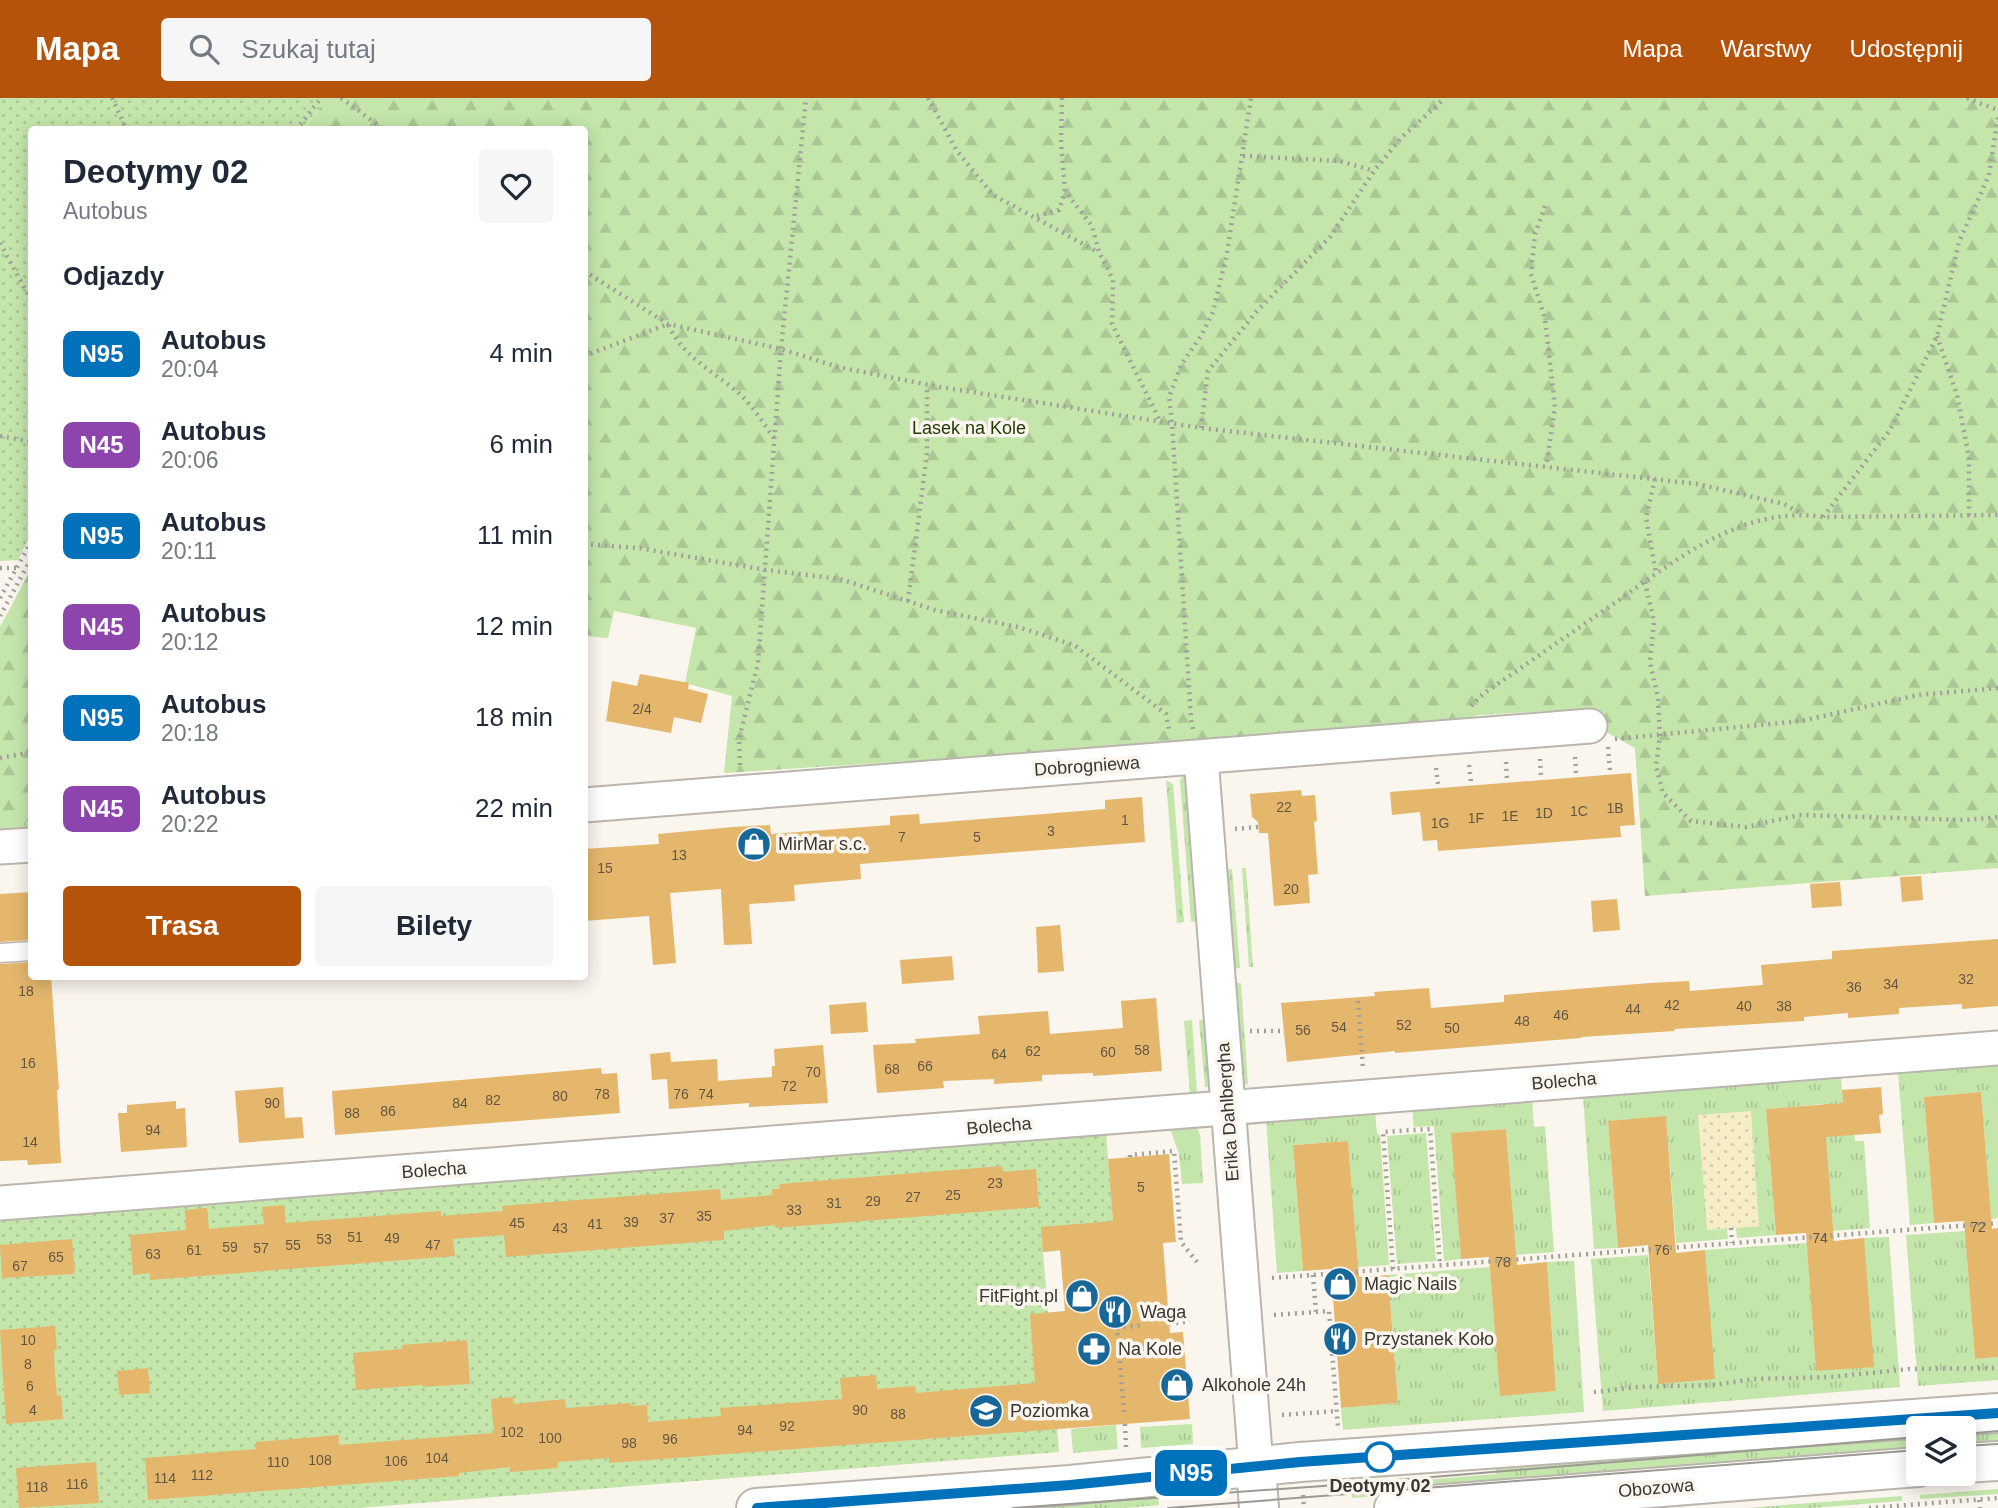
<!DOCTYPE html>
<html lang="pl">
<head>
<meta charset="utf-8">
<style>
	:root { --surface:#fff; --page:#f6f6f7; --text:#1f2937; --muted:#747a83; --accent:#b45309 }
	body { margin:0; font-family:Arial,sans-serif; background:var(--page); color:var(--text); height:100vh; display:flex; flex-direction:column; font-size:26px; white-space:nowrap }
	* { box-sizing:border-box; margin:0 }
	p { font-size:23px; color:var(--muted) }
	.icon { flex:none; width:38px; height:38px; fill:none; stroke:currentColor; stroke-width:2; stroke-linecap:round; stroke-linejoin:round }
	.map { position:relative; flex:1; overflow:hidden }
	.details { position:absolute; left:28px; top:28px; width:560px; height:854px; display:flex; flex-direction:column; background:var(--surface); border-radius:7px; box-shadow:0 4px 18px #0003 }
	.details>* { flex:none }
	.badge { padding:0 14px; border-radius:10px; font-size:24px; line-height:46px }
	.buttons { position:absolute; left:1906px; top:1318px; display:grid; gap:14px }
	.buttons a { display:grid; place-items:center; width:70px; height:70px; border-radius:7px; background:var(--surface); box-shadow:0 4px 18px #0003; font-size:35px }
	.map>.badge { position:absolute; translate:-50% -50%; box-shadow:0 0 0 4px #fff }
	h2 { padding:0 35px; font-size:26px; line-height:63px }
	.round { display:grid; place-items:center; flex:none; width:74px; height:74px; border-radius:7px; background:var(--page) }
	.overview { display:flex; align-items:center; justify-content:space-between; height:119px; padding:0 35px }
	h1 { font-size:33px; font-weight:800; line-height:52px }
	.primary-button { display:flex; gap:14px; margin-top:auto; padding:14px 35px }
	.primary-button a { flex:1; height:80px; border-radius:7px; background:var(--accent); color:#fff; font-size:28px; font-weight:800; line-height:80px; text-align:center }
	.primary-button a+a { background:var(--page); color:var(--text) }
	ul { padding:0; list-style:none }
	li { display:flex; align-items:center; gap:21px; height:91px; padding:0 35px }
	li div { flex:1 }
	li b { display:block; font-size:26px }
	li em { font-style:normal }
	li .badge { min-width:77px; font-weight:700; text-align:center }
	header { display:flex; align-items:center; gap:42px; box-sizing:border-box; height:98px; padding:0 35px; background:var(--accent); color:#fff }
	header strong { font-size:33px }
	nav { display:flex; gap:38px; margin-inline-start:auto; font-size:24px }
	.search { width:490px; height:63px; background:var(--page); display:flex; align-items:center; gap:18px; box-sizing:border-box; padding:0 24px; border-radius:7px; color:var(--muted); font-size:26px }
	.map>svg:first-child { display:block }
</style>
</head>
<body>
<header>
<strong>Mapa</strong>
<div class="search"><svg class="icon" aria-label="search" viewBox="0 0 24 24"><circle cx="10" cy="10" r="6"/><path d="M15 15l6 6"/></svg>Szukaj tutaj</div>
<nav><a>Mapa</a><a>Warstwy</a><a>Udostępnij</a></nav>
</header>
<div class="map">
<svg width="1998" height="1410" viewBox="0 0 1998 1410">
	<defs>
		<pattern id="grass-tufts" width="24" height="20" patternUnits="userSpaceOnUse" patternTransform="scale(1.75)"><rect width="24" height="20" fill="#c4e6ab"/><path d="M3 7l-1-3M5 7V3M7 7l1-3M15 17l-1-3M17 17v-4M19 17l1-3" fill="none" stroke="#a9c694"/></pattern>
		<pattern id="forest-firs" width="22" height="20" patternUnits="userSpaceOnUse" patternTransform="scale(1.75)"><rect width="22" height="20" fill="#c4e6ab"/><path d="M5 1l3.5 6h-7zM16 11l3.5 6h-7z" fill="#a9c694"/></pattern>
		<pattern id="sand-dots" width="8" height="8" patternUnits="userSpaceOnUse" patternTransform="scale(1.75)"><rect width="8" height="8" fill="#f6ecc6"/><path d="M2 2h.1M6 6h.1" fill="none" stroke="#d4cbab" stroke-width="1.8" stroke-linecap="round"/></pattern>
		<pattern id="park-dots" width="8" height="8" patternUnits="userSpaceOnUse" patternTransform="scale(1.75)"><rect width="8" height="8" fill="#c4e6ab"/><path d="M2 2h.1M6 6h.1" fill="none" stroke="#a9c694" stroke-width="1.8" stroke-linecap="round"/></pattern>
	</defs>
	<rect width="100%" height="100%" fill="#faf5ed"/>
	<path fill="url(#grass-tufts)" d="M1184,676L1188,681L1200,823L1191,824L1180,683Z
		M1166,682L1173,686L1184,824L1177,825Z
		M0,720L31,722V737L0,739Z
		M1242,770H1246L1253,869H1249Z
		M1232,771L1240,870L1231,871L1223,772Z
		M1232,885H1241L1248,986L1239,987Z
		M1192,922L1197,995L1190,996L1184,923Z
		M1199,922H1209L1213,988L1205,989Z
		M1998,966V1120L1991,1121L1981,994L1924,999L1934,1125L1910,1127L1898,974Z
		M1841,978L1844,1019H1853L1855,1043H1864L1870,1130L1833,1133L1823,1006L1766,1011L1776,1137L1737,1140L1736,1130L1759,1128L1707,1132L1727,1131L1728,1141L1676,1145L1666,1019L1608,1023L1618,1150L1594,1151L1583,997Z
		M1532,1002L1534,1029L1545,1028L1554,1154L1516,1157L1506,1031L1452,1035L1461,1161L1444,1163L1434,1028L1414,1029L1412,1010Z
		M1375,1013L1377,1036L1380,1037L1389,1167L1358,1169L1348,1043L1293,1047L1303,1173L1277,1175L1266,1021Z
		M1196,1028L1200,1037L1203,1085L1182,1086L1179,1056L1170,1030Z
		M1426,1035L1436,1163L1397,1166L1387,1038Z
		M1965,1133L1975,1261L1998,1259V1282L1918,1288L1906,1137Z
		M1889,1139L1900,1289L1603,1313L1591,1161L1648,1157L1658,1286L1705,1152L1807,1145L1816,1273L1864,1140Z
		M1574,1163L1584,1314L1343,1332L1341,1310L1398,1305L1388,1177L1490,1169L1500,1297L1556,1293L1547,1164Z
		M1192,1326L1193,1346L1141,1350L1140,1329Z
		M1116,1327L1118,1351L1073,1355L1071,1331Z
		M1998,1331V1349L1964,1351V1333Z
		M1918,1337V1355L1352,1400L1351,1388L1496,1376L1495,1358Z
		M1998,1391V1396L1920,1401V1397Z
		M1158,1396L1159,1407L1126,1410H972Z
		M1902,1398V1403L1811,1410H1746Z"/>
	<path fill="url(#forest-firs)" d="M327,0H1998V770L1645,798L1635,650L1608,635L1602,620L1585,611L1479,617L1429,630L724,675L732,598L685,585L696,530L614,513L608,540L585,538L584,32H303Z
		M31,471L32,722L28,723L0,720V529Z"/>
	<path fill="url(#sand-dots)" d="M1751,1013L1759,1128L1707,1132L1698,1017Z"/>
	<path fill="url(#park-dots)" d="M0,0H327L303,31L32,32L31,436L18,462L0,463Z
		M1106,1034L1115,1148L1043,1154L1059,1354L358,1410H0V1122Z"/>
	<path fill="#e4b76d" d="M640,576L689,585L688,591L708,596L701,625L674,619L671,635L606,623L612,583L637,588Z
		M1631,675L1635,727L1620,728L1621,739L1438,753L1437,742L1423,743L1420,714L1392,717L1390,694Z
		M1301,692L1302,698L1315,697L1317,723L1314,724L1318,776L1308,777L1310,805L1274,808L1268,735H1259L1258,724L1252,719L1250,696Z
		M1142,699L1145,744L860,766L861,781L794,787L795,803L749,806L752,846L724,847L721,791L670,795L676,865L653,867L649,818L584,823V751L659,746L658,736L733,729L770,727L771,736L890,727V718L919,716L920,726L1105,711V702Z
		M1921,778L1923,802L1902,804L1900,779Z
		M1840,784L1842,808L1812,810L1810,786Z
		M32,794V842L0,844V796Z
		M1617,801L1620,832L1593,834L1591,803Z
		M1060,827L1064,873L1038,875L1036,829Z
		M1998,841V908L1962,911V906L1899,910V916L1848,920V915L1804,919V923L1674,931L1675,933L1581,939V940L1395,955V953L1287,964L1281,905L1375,898L1374,894L1429,890L1431,910L1504,904V897L1650,885L1689,883L1690,893L1763,887L1761,867L1832,861V853Z
		M952,858L954,882L902,886L900,862Z
		M32,864V878H51L59,991L57,992L61,1065L28,1067L27,1062L0,1063V866Z
		M1156,900L1162,973L1093,978V975L1042,977V983L994,986V981L943,983L944,990L877,995L873,947L916,945L915,941L980,936L978,918L1048,913L1050,936L1123,930L1121,903Z
		M866,904L868,934L831,936L829,907Z
		M823,947L828,1005L749,1009V1005L669,1011L667,981L652,982L650,956L670,954L671,964L717,961L718,983L772,979V968H775L774,951Z
		M601,970L602,976L617,975L620,1015L335,1037L332,993Z
		M283,989L285,1020L302,1019L304,1040L239,1045L235,993Z
		M1881,989L1883,1016L1879,1017L1881,1035L1826,1039L1834,1143L1864,1140L1874,1269L1816,1273L1806,1135L1776,1137L1766,1011L1843,1005L1842,992Z
		M1981,994L1992,1131L1998,1130V1259L1975,1261L1964,1123L1934,1125L1924,999Z
		M176,1003V1011L185,1010L187,1049L121,1054L118,1015H127V1007Z
		M1666,1018L1676,1155L1705,1152L1715,1281L1658,1286L1648,1147L1618,1150L1608,1023Z
		M1506,1031L1517,1167L1547,1164L1556,1293L1500,1298L1489,1159L1461,1161L1451,1035Z
		M1348,1043L1359,1179L1388,1177L1398,1305L1341,1310L1331,1171L1303,1173L1293,1047Z
		M1169,1056L1176,1144L1163,1145L1170,1235L1183,1234L1190,1321L609,1365V1360L558,1364V1370L510,1374V1369L459,1375V1378L148,1402L145,1360L256,1351V1344L339,1337V1347L494,1335L491,1301L513,1299L514,1306L565,1301L566,1310L631,1305V1308L647,1307L648,1324L721,1318L720,1310L842,1301L840,1280L876,1277L877,1291L915,1288L916,1295L1035,1285L1030,1216L1065,1213L1060,1152L1043,1154L1041,1129L1113,1123L1108,1061Z
		M1002,1068L1003,1074L1036,1071L1039,1109L775,1130V1127L724,1133V1142L506,1159L504,1137L453,1141L455,1158L150,1182V1175L133,1177L130,1137L186,1132L185,1112L207,1110L209,1131L264,1126L262,1109L284,1107L286,1125L441,1113V1118L503,1113L502,1108L720,1091L721,1102L772,1097V1091H780V1086Z
		M72,1141L75,1173L73,1176L2,1180L0,1147Z
		M55,1228L57,1252H54L55,1275L57,1298L61,1297L63,1321L6,1326L0,1232Z
		M467,1242L470,1286L423,1289V1287L356,1292L353,1255L402,1251V1247Z
		M148,1270L150,1295L119,1297L117,1273Z
		M96,1364L99,1405L19,1410L16,1370Z"/>
	<g fill="none" stroke-linecap="round" stroke-linejoin="round">
		<g stroke="#bab6ae" stroke-width="21">
			<path id="service" d="M0,855L32,853"/>
		</g>
		<g stroke="#bab6ae" stroke-width="37">
			<path id="minor" d="M1201,659L1256,1368
				M584,707L1590,628
				M0,749L32,747
				M0,1105L1998,950"/>
		</g>
		<g stroke="#bab6ae" stroke-width="42">
			<path id="tertiary" d="M1964,1365L1998,1363
				M1256,1368L1259,1410
				M756,1410L1070,1387L1300,1364L1998,1315
				M1394,1410L1918,1369"/>
		</g>
		<path stroke="#a29e99" stroke-width="4.5" stroke-dasharray="2 5" stroke-linecap="butt" d="M112,0L127,32
			M341,0L385,32
			M928,0L957,53L993,97L1098,154
			M1062,0L1061,45L1065,93L1092,128L1099,154L1113,182L1112,226L1160,323
			M1967,0L1998,12
			M296,32L321,0
			M1243,58L1340,63L1374,73
			M1545,108L1535,136L1531,176L1545,221L1555,309L1546,369
			M1037,118L1059,112L1065,93
			M0,145L32,204
			M584,173L668,226L781,251L838,269L940,289L1201,330L1697,386L1784,406L1802,416
			M1937,238L1957,297L1969,359V418
			M584,258L668,226C683,260 714,273 741,297C753,309 764,326 774,340
			M1201,330L1208,273L1257,213L1330,139L1374,73L1402,39L1445,0
			M0,338L32,344
			M1655,381L1646,419L1656,476
			M1823,419L1890,332L1937,238L1959,144L1989,77L1998,18
			M584,446L638,450L766,472L840,481L935,512L1018,529L1074,547L1166,616L1169,632
			M0,470H17
			M1645,484L1654,524L1650,564L1658,600L1660,637L1656,668L1663,695L1691,723L1746,729L1799,717L1966,722L1998,719
			M0,500L32,442
			M908,503L927,355V287
			M0,518L32,459
			M1471,608L1483,596C1524,568 1565,539 1606,511C1670,467 1740,406 1823,419L1998,417
			M1193,631L1191,621L1172,325L1169,299L1181,267L1201,238L1213,214L1227,155L1251,0
			M1615,641L1801,623L1918,597L1998,590
			M1608,649L1610,673
			M1575,659L1576,675
			M0,660L32,654
			M1540,661L1541,679
			M1506,664L1507,681
			M740,667L739,641L758,565L781,251L806,0
			M1469,667L1471,684
			M1436,670L1438,686
			M1235,731L1258,729
			M1358,903L1363,971
			M1250,933H1282
			M1130,1059V1057L1174,1053L1181,1144L1197,1164
			M1731,1130L1732,1145
			M1393,1171L1383,1034L1430,1031L1440,1167
			M1313,1177L1316,1214
			M1272,1180L1998,1125
			M1274,1217L1329,1213L1338,1330
			M1169,1226L1190,1223
			M1594,1294L1638,1289L1712,1287L1754,1281L1830,1279L1909,1271L1998,1270
			M1124,1314L1117,1230L1144,1227
			M1282,1317L1336,1313
			M1125,1326L1126,1349
			M1303,1397L1304,1410
			M1979,1402L1980,1410
			M1869,1410L1998,1400"/>
		<use href="#service" stroke="#fff" stroke-width="18"/>
		<use href="#minor" stroke="#fff" stroke-width="33"/>
		<use href="#tertiary" stroke="#fff" stroke-width="38"/>
		<path stroke="#9d9a94" stroke-width="2" d="M1964,1336L1998,1333
			M1964,1348L1998,1346
			M1013,1410L1323,1388L1918,1339
			M1168,1410L1918,1352"/>
	</g>
	<g fill="none" stroke-linecap="round" stroke-linejoin="round">
		<g stroke="#fff" stroke-width="16">
			<path id="line" d="M757,1410L1070,1387L1300,1364L1998,1315"/>
		</g>
		<use href="#line" stroke="#0072bc" stroke-width="10"/>
	</g>
	<defs>
		<g id="shop-disc" transform="scale(1.75)"><circle r="9.5" fill="#186799" stroke="#faf5ed"/><path d="M-5-2.5h2.3a2.7 3.5 0 0 1 5.4 0H5L5.5 6h-11ZM-1.5-2.5h3a1.5 2.3 0 0 0-3 0Z" fill="#fff"/></g>
		<g id="restaurant-disc" transform="scale(1.75)"><circle r="9.5" fill="#186799" stroke="#faf5ed"/><path d="M-5-6h1v4h1v-4h1v4h1v-4h1v5L-1.5 .5V6h-2V.5L-5-1ZM5-6V6H3V1.5H1.5Q1.5-4 5-6Z" fill="#fff"/></g>
		<g id="pharmacy-disc" transform="scale(1.75)"><circle r="9.5" fill="#186799" stroke="#faf5ed"/><path d="M-2-6h4v4h4v4h-4v4h-4v-4h-4v-4h4Z" fill="#fff"/></g>
		<g id="school-disc" transform="scale(1.75)"><circle r="9.5" fill="#186799" stroke="#faf5ed"/><path d="M0-5L7-2L0 1L-7-2ZM-4 1L0 2.5L4 1V4Q0 6-4 4Z" fill="#fff"/></g>
	</defs>
	<g fill-rule="evenodd">
		<use href="#shop-disc" x="754" y="746"/>
		<use href="#shop-disc" x="1340" y="1186"/>
		<use href="#shop-disc" x="1082" y="1198"/>
		<use href="#restaurant-disc" x="1115" y="1214"/>
		<use href="#restaurant-disc" x="1340" y="1241"/>
		<use href="#pharmacy-disc" x="1094" y="1251"/>
		<use href="#shop-disc" x="1177" y="1287"/>
		<use href="#school-disc" x="986" y="1313"/>
	</g>
	<circle fill="#fff" stroke="#0072bc" stroke-width="3.5" cx="1380" cy="1359" r="14"/>
	<g text-anchor="middle" stroke-width="7" stroke-linejoin="round" paint-order="stroke">
		<g font-size="14" fill="#645742">
			<text x="642" y="616">2/4</text>
			<text x="1284" y="714">22</text>
			<text x="1615" y="715">1B</text>
			<text x="1579" y="718">1C</text>
			<text x="1544" y="720">1D</text>
			<text x="1510" y="723">1E</text>
			<text x="1476" y="725">1F</text>
			<text x="1125" y="727">1</text>
			<text x="1440" y="730">1G</text>
			<text x="1051" y="738">3</text>
			<text x="902" y="744">7</text>
			<text x="977" y="744">5</text>
			<text x="679" y="762">13</text>
			<text x="605" y="775">15</text>
			<text x="1291" y="796">20</text>
			<text x="1966" y="886">32</text>
			<text x="1891" y="891">34</text>
			<text x="1854" y="894">36</text>
			<text x="26" y="898">18</text>
			<text x="1672" y="912">42</text>
			<text x="1744" y="913">40</text>
			<text x="1784" y="913">38</text>
			<text x="1633" y="916">44</text>
			<text x="1561" y="922">46</text>
			<text x="1522" y="928">48</text>
			<text x="1404" y="932">52</text>
			<text x="1339" y="934">54</text>
			<text x="1452" y="935">50</text>
			<text x="1303" y="937">56</text>
			<text x="1142" y="957">58</text>
			<text x="1033" y="958">62</text>
			<text x="1108" y="959">60</text>
			<text x="999" y="961">64</text>
			<text x="28" y="970">16</text>
			<text x="925" y="973">66</text>
			<text x="892" y="976">68</text>
			<text x="813" y="979">70</text>
			<text x="789" y="993">72</text>
			<text x="602" y="1001">78</text>
			<text x="681" y="1001">76</text>
			<text x="706" y="1001">74</text>
			<text x="560" y="1003">80</text>
			<text x="493" y="1007">82</text>
			<text x="272" y="1010">90</text>
			<text x="460" y="1010">84</text>
			<text x="388" y="1018">86</text>
			<text x="352" y="1020">88</text>
			<text x="153" y="1037">94</text>
			<text x="30" y="1049">14</text>
			<text x="995" y="1090">23</text>
			<text x="1141" y="1094">5</text>
			<text x="953" y="1102">25</text>
			<text x="913" y="1104">27</text>
			<text x="873" y="1108">29</text>
			<text x="834" y="1110">31</text>
			<text x="794" y="1117">33</text>
			<text x="704" y="1123">35</text>
			<text x="667" y="1125">37</text>
			<text x="631" y="1129">39</text>
			<text x="517" y="1130">45</text>
			<text x="595" y="1131">41</text>
			<text x="1978" y="1134">72</text>
			<text x="560" y="1135">43</text>
			<text x="355" y="1144">51</text>
			<text x="392" y="1145">49</text>
			<text x="1820" y="1145">74</text>
			<text x="324" y="1146">53</text>
			<text x="293" y="1152">55</text>
			<text x="433" y="1152">47</text>
			<text x="230" y="1154">59</text>
			<text x="261" y="1155">57</text>
			<text x="194" y="1157">61</text>
			<text x="1662" y="1157">76</text>
			<text x="153" y="1161">63</text>
			<text x="56" y="1164">65</text>
			<text x="1503" y="1169">78</text>
			<text x="20" y="1173">67</text>
			<text x="28" y="1247">10</text>
			<text x="28" y="1271">8</text>
			<text x="30" y="1293">6</text>
			<text x="33" y="1317">4</text>
			<text x="860" y="1317">90</text>
			<text x="898" y="1321">88</text>
			<text x="787" y="1333">92</text>
			<text x="745" y="1337">94</text>
			<text x="512" y="1339">102</text>
			<text x="550" y="1345">100</text>
			<text x="670" y="1346">96</text>
			<text x="629" y="1350">98</text>
			<text x="437" y="1365">104</text>
			<text x="320" y="1367">108</text>
			<text x="396" y="1368">106</text>
			<text x="278" y="1369">110</text>
			<text x="202" y="1382">112</text>
			<text x="165" y="1385">114</text>
			<text x="77" y="1391">116</text>
			<text x="37" y="1394">118</text>
		</g>
		<g font-size="18" fill="#223b07" stroke="#faf5ed">
			<text x="969" y="336">Lasek na Kole</text>
		</g>
		<g font-size="18" fill="#393734" stroke="#faf5ed">
			<text transform="translate(1087 668) rotate(-4)" y="6">Dobrogniewa</text>
			<text transform="translate(1564 983) rotate(-5)" y="6">Bolecha</text>
			<text transform="translate(1228 1014) rotate(-94)" y="6">Erika Dahlbergha</text>
			<text transform="translate(999 1028) rotate(-5)" y="6">Bolecha</text>
			<text transform="translate(434 1072) rotate(-4)" y="6">Bolecha</text>
			<text transform="translate(1656 1390) rotate(-5)" y="6">Obozowa</text>
		</g>
		<g font-size="18" fill="#393734" stroke="#faf5ed" text-anchor="start">
			<text x="778" y="752">MirMar s.c.</text>
			<text x="1364" y="1192">Magic Nails</text>
			<text x="1058" y="1204" text-anchor="end">FitFight.pl</text>
			<text x="1140" y="1220">Waga</text>
			<text x="1364" y="1247">Przystanek Koło</text>
			<text x="1118" y="1257">Na Kole</text>
			<text x="1202" y="1293">Alkohole 24h</text>
			<text x="1010" y="1319">Poziomka</text>
		</g>
		<g font-size="18" font-weight="bold" fill="#393734" stroke="#faf5ed">
			<text x="1380" y="1394">Deotymy 02</text>
		</g>
	</g>
</svg>
<div class="buttons">
<a><svg class="icon" aria-label="layers" viewBox="0 0 24 24"><path d="M12 4l9 5-9 5-9-5zM3 14l9 5 9-5"/></svg></a>
</div>
<b class="badge" style="left:1191px;top:1375px;background:#0072bc;color:#fff">N95</b>
<section class="details">
<div class="overview"><div><h1>Deotymy 02</h1><p>Autobus</p></div><a class="round"><svg class="icon" aria-label="heart" viewBox="0 0 24 24"><path d="M12 20l-8-8c-3-5 5-10 8-4 3-6 11-1 8 4z"/></svg></a></div>
<h2>Odjazdy</h2>
<ul>
<li><span class="badge" style="background:#0072bc;color:#fff">N95</span><div><b>Autobus</b><p>20:04</p></div><em>4 min</em></li>
<li><span class="badge" style="background:#8e44ad;color:#fff">N45</span><div><b>Autobus</b><p>20:06</p></div><em>6 min</em></li>
<li><span class="badge" style="background:#0072bc;color:#fff">N95</span><div><b>Autobus</b><p>20:11</p></div><em>11 min</em></li>
<li><span class="badge" style="background:#8e44ad;color:#fff">N45</span><div><b>Autobus</b><p>20:12</p></div><em>12 min</em></li>
<li><span class="badge" style="background:#0072bc;color:#fff">N95</span><div><b>Autobus</b><p>20:18</p></div><em>18 min</em></li>
<li><span class="badge" style="background:#8e44ad;color:#fff">N45</span><div><b>Autobus</b><p>20:22</p></div><em>22 min</em></li>
</ul>
<div class="primary-button"><a>Trasa</a><a>Bilety</a></div>
</section>
</div>
</body>
</html>
